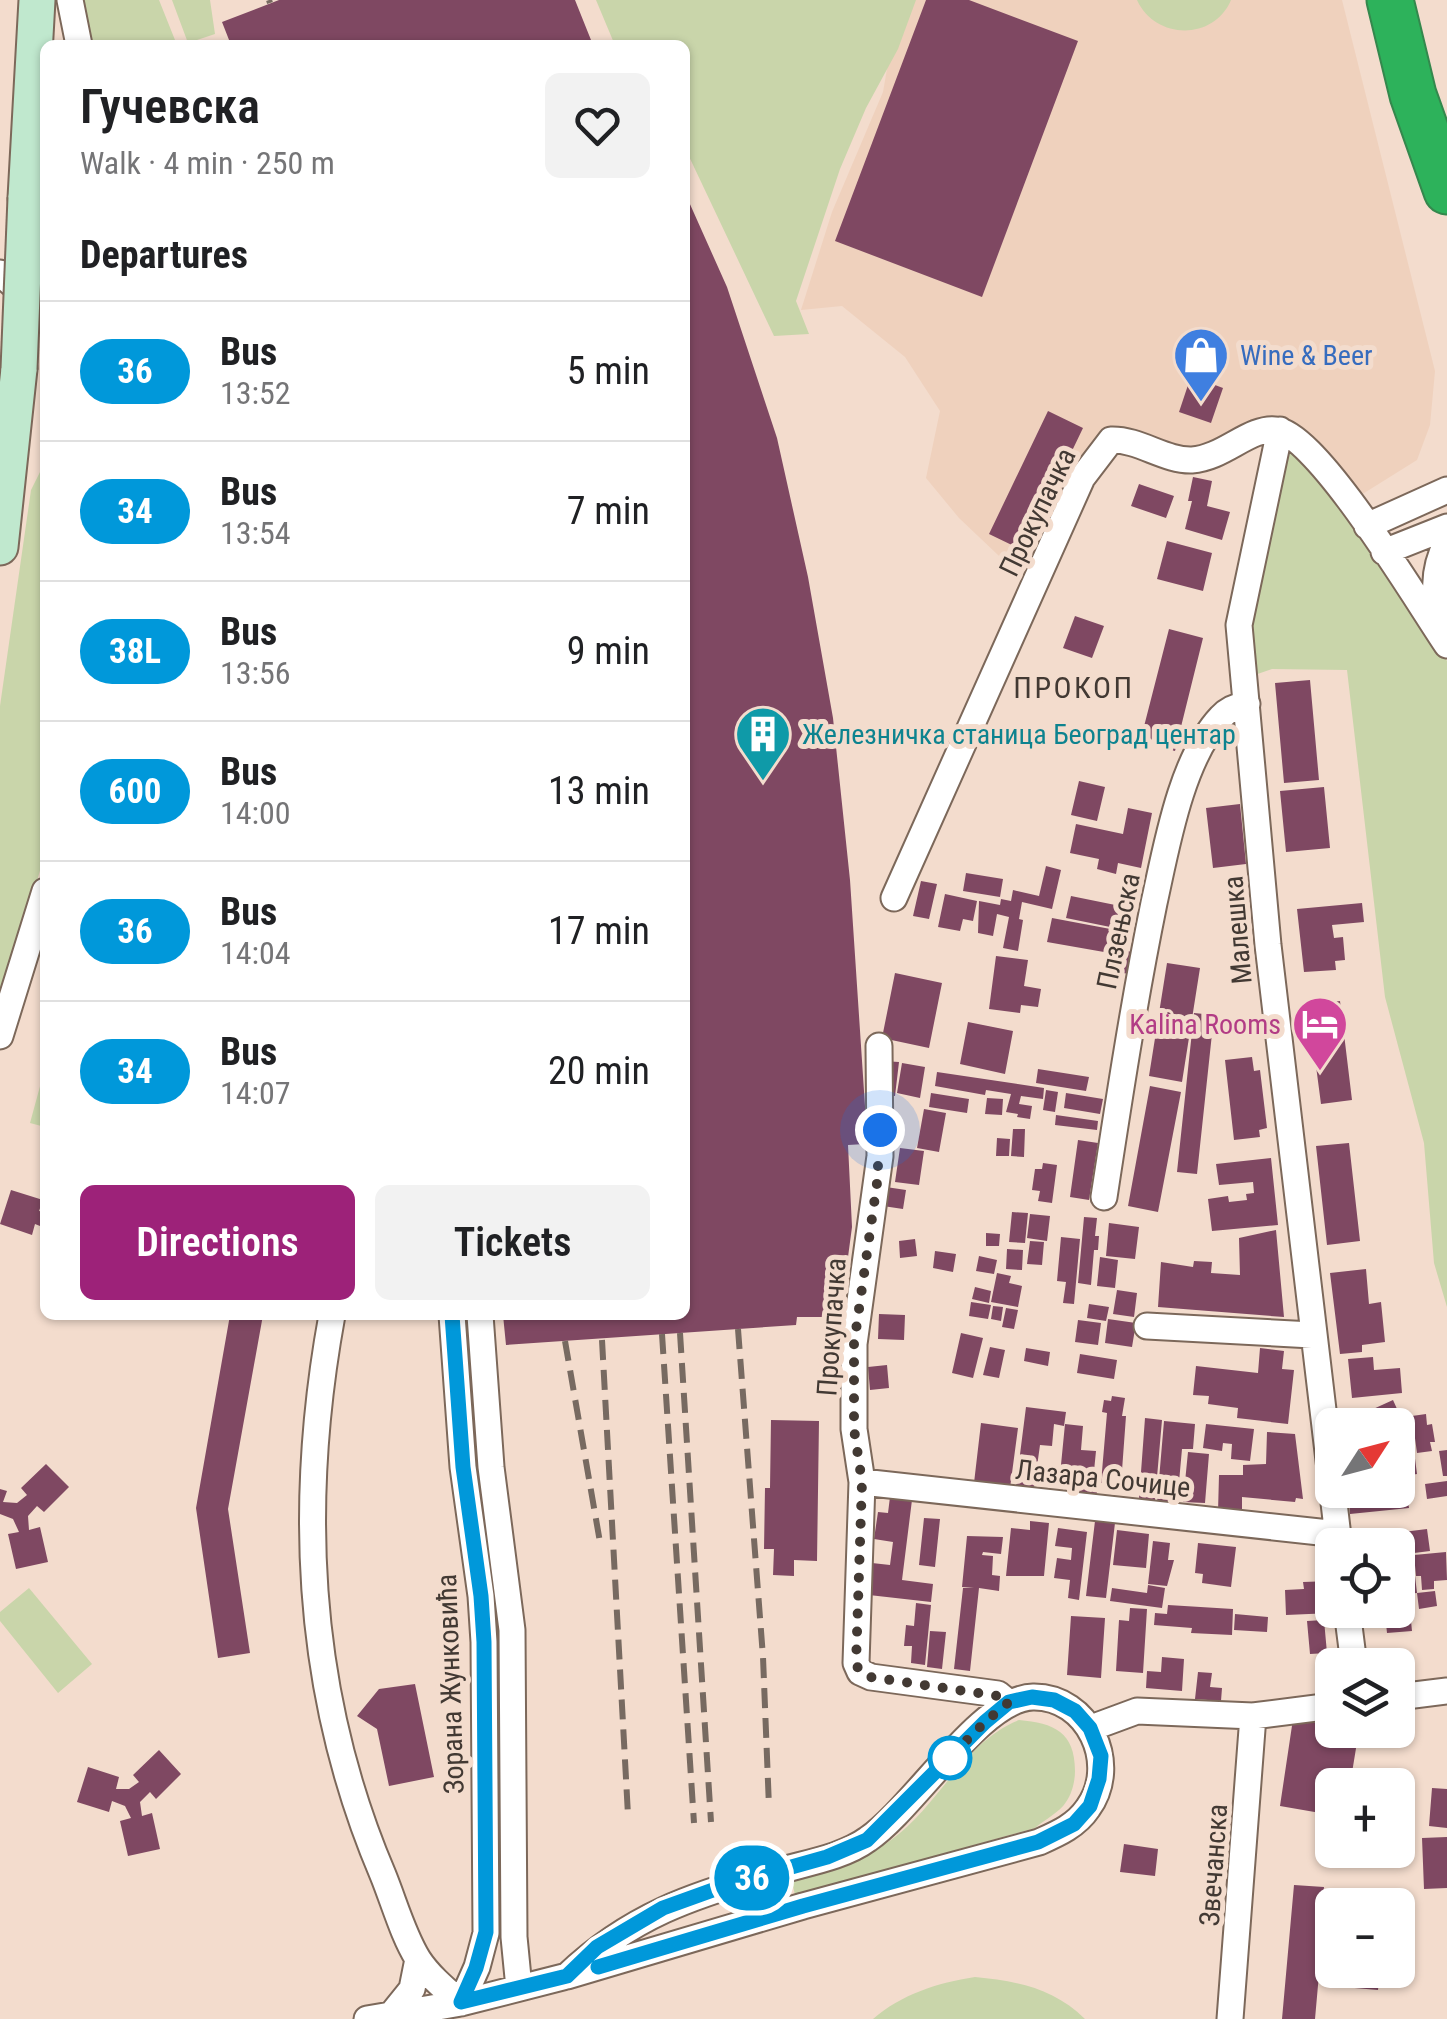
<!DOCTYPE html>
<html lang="en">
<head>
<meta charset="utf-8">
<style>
	:root { --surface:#fff; --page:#f2f2f2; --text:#202124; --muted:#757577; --line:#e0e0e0; --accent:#9d2279 }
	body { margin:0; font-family:"Roboto Condensed",sans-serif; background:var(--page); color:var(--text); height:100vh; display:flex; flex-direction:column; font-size:38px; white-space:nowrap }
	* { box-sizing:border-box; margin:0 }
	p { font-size:32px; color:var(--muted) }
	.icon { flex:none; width:55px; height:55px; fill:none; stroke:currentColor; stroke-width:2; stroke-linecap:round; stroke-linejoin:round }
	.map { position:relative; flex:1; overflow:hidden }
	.details { position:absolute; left:40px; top:40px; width:650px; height:1280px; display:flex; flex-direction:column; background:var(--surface); border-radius:15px; box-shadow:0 2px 8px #0004 }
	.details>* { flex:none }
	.badge { padding:0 20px; border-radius:32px; font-size:35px; line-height:65px }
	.needle { width:65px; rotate:54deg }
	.fabs { position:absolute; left:1315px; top:1408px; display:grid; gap:20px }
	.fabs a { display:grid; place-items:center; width:100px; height:100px; border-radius:15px; background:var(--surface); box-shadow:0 2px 8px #0004; font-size:50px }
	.you { position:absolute; width:50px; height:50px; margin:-25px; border:8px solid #fff; border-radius:50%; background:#1a73e8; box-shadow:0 0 0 15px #1a73e833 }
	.map>.badge { position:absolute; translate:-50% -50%; box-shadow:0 0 0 5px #fff }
	h2 { padding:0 40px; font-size:38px; line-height:90px }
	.round { display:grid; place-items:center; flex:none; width:105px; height:105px; border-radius:15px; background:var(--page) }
	.summary { display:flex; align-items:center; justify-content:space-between; height:170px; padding:0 40px }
	h1 { font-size:48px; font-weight:600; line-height:75px }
	.cta { display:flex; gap:20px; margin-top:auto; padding:20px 40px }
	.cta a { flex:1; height:115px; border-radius:15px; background:var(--accent); color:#fff; font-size:40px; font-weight:600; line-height:115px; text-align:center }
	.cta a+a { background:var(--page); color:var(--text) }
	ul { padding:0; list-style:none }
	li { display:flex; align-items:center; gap:30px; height:140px; padding:0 40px; border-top:2px solid var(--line) }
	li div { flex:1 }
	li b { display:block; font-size:38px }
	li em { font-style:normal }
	li .badge { min-width:110px; font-weight:700; text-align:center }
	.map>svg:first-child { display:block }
</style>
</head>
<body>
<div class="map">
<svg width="1447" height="2019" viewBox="0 0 1447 2019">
	<rect width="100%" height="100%" fill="#f3dccd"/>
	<path fill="#efd1bd" d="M899,0H1342L1435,371L1430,425L1417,460L1353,500L1280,430L1216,455L1123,439L1083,459L1066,481L1017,573L959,518L926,478L940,411L905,357L842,306L801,310L832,212L883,92Z"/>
	<path fill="#c9d5aa" d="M80,0H159L177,45H91Z
		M172,0H210L215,34L188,43Z
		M596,0H916L898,49L866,108L840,169L796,301L809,334L774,336L685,148V45L614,43Z
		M1137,0H1231C1214,41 1155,40 1137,0Z
		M1288,441L1343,504L1447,661V1307L1434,1263L1424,1143L1385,997L1347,670L1272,669L1243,679L1261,493Z
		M45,462V854L0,1004V706L31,490Z
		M45,1068V1127L30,1123Z
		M29,1588L92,1664L58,1693L0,1621V1612Z
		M1019,1720C1054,1723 1075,1732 1075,1771C1075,1781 1072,1794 1066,1802C1060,1812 1044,1820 1035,1828L795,1895L792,1882C824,1870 862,1861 891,1840C939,1806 963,1742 1019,1720Z
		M975,1977C1017,1981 1054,1988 1085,2019H873C902,1994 937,1983 975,1977Z"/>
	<path fill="#7f4862" d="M279,0H575L593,45H231L222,22Z
		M926,0H969L1078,41L982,297L835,241Z
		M685,193L727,287L777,438L808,577L833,718L850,880L865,1106V1144L848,1145L852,1227L840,1317H797L796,1325L506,1345L503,1315H685Z
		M1191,376L1223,388L1211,423L1179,412Z
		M1048,411L1083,428L1024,551L989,534Z
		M1193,477L1212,481L1207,506L1230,512L1222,540L1185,529L1192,501H1188Z
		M1139,484L1174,496L1166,518L1131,506Z
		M1167,541L1212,553L1203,591L1157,579Z
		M1075,616L1104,626L1092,658L1063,648Z
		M1169,629L1203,638L1175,751L1140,742Z
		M1310,680L1319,780L1284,783L1275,683Z
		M1079,781L1105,787L1097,821L1071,815Z
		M1324,787L1330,848L1286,852L1280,791Z
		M1240,804L1246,864L1213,868L1206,808Z
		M1128,808L1152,813L1141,868L1118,863L1116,874L1097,869L1099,859L1070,853L1076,824L1123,834Z
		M1046,866L1061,870L1052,909L1022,902L1019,919L1023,920L1018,951L1003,948L1009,917L997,914L993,936L978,933L979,901L1000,905L1001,899L1011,901L1013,890L1039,896Z
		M966,873L1003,879L1000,897L963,891Z
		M921,881L937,884L929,919L913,916Z
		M945,894L977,901L973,921L963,919L960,931L938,927Z
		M1071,896L1135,909L1130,931L1066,918Z
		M1362,903L1364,922L1332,925L1334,938L1343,937L1345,960L1335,961L1336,970L1304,972L1297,909Z
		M1052,918L1121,931L1117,950L1134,952L1131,974L1104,971L1107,948L1104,952L1047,942Z
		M996,956L1028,960L1024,986L1041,989L1038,1007L1021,1005L1020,1013L989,1009Z
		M1167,963L1200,968L1182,1082L1149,1076Z
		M895,973L942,983L929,1048L882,1038Z
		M1340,1001L1352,1100L1321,1104L1308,1005Z
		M1194,1013L1214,1015L1197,1174L1177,1172Z
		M968,1022L1013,1031L1005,1074L960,1064Z
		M1252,1057L1254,1071L1260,1070L1267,1128L1259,1130L1260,1137L1234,1140L1225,1060Z
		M883,1061L899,1062L895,1096L881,1095Z
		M902,1063L925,1067L920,1098L897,1093Z
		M1038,1069L1089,1077L1086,1091L1036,1083Z
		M937,1072L1044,1088L1043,1099L1021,1096L1019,1104L1032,1106L1030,1119L1017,1117L1018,1114L1006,1112L1011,1094L986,1090L985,1095L935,1086Z
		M1150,1086L1181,1092L1158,1212L1128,1206Z
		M1046,1090L1058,1092L1055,1112L1043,1110Z
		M931,1093L969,1099L967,1113L929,1107Z
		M1066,1093L1103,1099L1100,1114L1064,1108Z
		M987,1098L1003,1099L1002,1115L985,1114Z
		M924,1109L946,1113L939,1152L917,1148Z
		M1056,1115L1098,1121L1097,1130L1055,1125Z
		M1013,1129H1025L1024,1157L1011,1156Z
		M997,1138L1010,1139L1009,1156H996Z
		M1078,1140L1098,1143L1089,1200L1070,1197Z
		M1349,1143L1360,1241L1327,1245L1316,1146Z
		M900,1148L924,1151L919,1185L895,1182Z
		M1271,1158L1278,1225L1212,1231L1208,1199L1228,1196L1229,1202L1247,1200L1246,1194L1254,1193L1253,1182L1219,1185L1216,1164Z
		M1043,1163L1057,1165L1052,1203L1038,1201L1040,1191L1032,1190L1035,1169H1042Z
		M886,1187L906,1190L903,1209L883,1206Z
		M11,1190L43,1200L39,1211L45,1212V1228L35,1224L32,1235L0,1224Z
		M1012,1212L1028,1213L1025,1243L1009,1242Z
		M1030,1214L1050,1216L1047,1241L1027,1238Z
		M1084,1217L1097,1218L1095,1236H1099L1098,1250H1094L1091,1285L1078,1283Z
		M1109,1223L1139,1227L1135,1259L1106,1256Z
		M1276,1230L1284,1317L1158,1307L1161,1262L1193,1267L1194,1261L1212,1262L1211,1273L1240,1275L1239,1238Z
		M986,1233L1000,1234L999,1246H986Z
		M1061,1237L1080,1239L1074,1304L1063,1303L1066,1282L1057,1281Z
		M915,1239L917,1256L900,1258L899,1241Z
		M1030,1241L1044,1242L1042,1265L1027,1264Z
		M1007,1249L1023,1250L1022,1270L1006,1269Z
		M935,1251L956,1254L953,1272L933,1268Z
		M979,1256L997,1260L994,1274L976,1271Z
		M1100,1257L1118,1260L1115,1288L1097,1286Z
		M1366,1269L1369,1304L1381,1302L1385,1342L1362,1345V1352L1340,1354L1330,1273Z
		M997,1273L1011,1276L1009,1283L1022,1286L1018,1307L991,1302Z
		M975,1287L991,1291L989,1303L972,1299Z
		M1117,1290L1137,1293L1134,1317L1113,1314Z
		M971,1302L991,1305L988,1319L969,1316Z
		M1089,1304L1109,1307L1106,1321L1087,1318Z
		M993,1306L1003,1307L1001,1321L991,1319Z
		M1006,1308L1018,1310L1014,1329L1002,1327Z
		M879,1314L905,1315L904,1340L878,1339Z
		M230,1315H263L228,1509L250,1653L218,1658L196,1508Z
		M1108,1319L1136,1323L1132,1347L1105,1343Z
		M1078,1320L1101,1323L1098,1345L1075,1342Z
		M961,1333L983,1338L973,1378L952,1373Z
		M990,1347L1005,1350L999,1378L983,1375Z
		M1026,1348L1050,1352L1048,1366L1024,1361Z
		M1260,1348L1284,1351L1282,1369L1294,1370L1288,1424L1237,1418L1238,1408L1208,1404L1209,1396L1193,1395L1196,1366L1258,1373Z
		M1080,1354L1117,1360L1114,1379L1077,1373Z
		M1373,1357L1374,1370L1400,1368L1402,1393L1352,1398L1348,1359Z
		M887,1365L889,1388L870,1390L868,1367Z
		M1112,1396L1125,1398L1122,1416H1126L1121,1484L1101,1483L1107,1413L1102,1412L1104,1400L1111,1401Z
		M1393,1400L1402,1420L1391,1425H1364L1360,1415Z
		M1026,1407L1066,1412L1064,1426L1054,1424L1052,1446L1040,1445L1034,1488L1016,1486Z
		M1426,1414L1427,1425L1432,1424L1435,1442H1430L1432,1451L1417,1453L1412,1416Z
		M1354,1417L1358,1425H1333V1424Z
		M1145,1418L1162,1420L1155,1500L1139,1499Z
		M771,1420L819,1421L817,1561L794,1560V1576L773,1575L774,1549H764L765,1488H770Z
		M1164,1421L1195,1424L1193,1449H1182L1177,1504L1157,1503Z
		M981,1423L1018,1428L1010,1488L974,1483Z
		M1065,1424L1083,1426L1081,1450L1096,1451L1094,1471H1099L1096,1500L1075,1498L1078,1477L1060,1475Z
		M1206,1424L1254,1429L1250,1461L1231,1459L1232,1444L1223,1443L1222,1451L1203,1448Z
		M1411,1428L1417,1474L1398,1477V1443H1403L1401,1429Z
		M1267,1432L1295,1434L1303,1499L1296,1498L1295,1502L1242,1497V1513L1218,1512L1219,1475H1243V1465L1266,1464Z
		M1447,1450V1476H1443L1439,1451Z
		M1188,1452L1209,1454L1205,1503L1183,1502Z
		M46,1464L69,1487L44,1512L37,1506L28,1516L29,1530L40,1527L48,1562L16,1569L8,1534L19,1532L13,1519L0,1514V1489L7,1491L3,1502L17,1503L27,1495L21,1488Z
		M1447,1481V1496L1427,1499L1425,1484Z
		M1371,1490H1387L1388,1497L1407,1494L1409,1508L1350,1514L1349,1502L1372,1499Z
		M890,1497L912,1500L902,1580L933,1584L931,1602L869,1595L872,1563L890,1565L893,1542L874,1539L878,1512L888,1513Z
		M924,1518L940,1519L935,1567L919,1565Z
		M1030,1521L1049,1523L1044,1576H1006L1011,1528L1030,1530Z
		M1095,1521L1115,1523L1106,1598L1086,1596Z
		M1058,1528L1087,1532L1079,1600L1068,1598L1070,1580L1054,1578L1057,1558L1071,1560L1072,1548L1055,1546Z
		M1427,1529L1430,1551L1406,1554L1403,1532Z
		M1117,1530L1149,1534L1146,1568L1113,1565Z
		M967,1536L1003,1537L1001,1554L983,1552L982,1555L993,1556L992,1575L1000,1576L999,1591L979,1588L970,1671L954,1669L963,1588H974L962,1587Z
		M1153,1541L1170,1543L1168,1560H1174L1167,1586L1148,1584Z
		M1198,1543L1236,1547L1231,1587L1202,1583L1203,1574L1195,1573Z
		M1446,1552L1447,1580L1434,1581V1589L1422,1590L1421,1576H1416L1414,1555Z
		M1413,1559L1417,1593L1402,1594L1400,1581H1398V1560Z
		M1332,1581V1613L1286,1615L1285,1590L1304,1589L1303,1582Z
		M1148,1585L1165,1588L1162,1608L1110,1601L1112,1588L1147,1593Z
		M1435,1591L1437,1606L1419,1609L1417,1593Z
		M916,1603L931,1605L925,1665L911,1663L912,1646H904L906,1625L914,1626Z
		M1168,1605L1233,1609L1232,1635L1191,1633L1192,1628L1154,1625L1155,1613L1167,1614Z
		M1130,1608L1147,1609L1143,1673L1116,1671L1119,1620L1129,1621Z
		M1410,1611L1412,1631L1387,1633L1385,1614Z
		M1235,1614L1268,1617L1267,1632L1234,1630Z
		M1071,1616L1105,1618L1101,1678L1067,1675Z
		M1324,1620L1327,1653L1310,1654L1307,1621Z
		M930,1631L946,1632L942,1669L927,1667Z
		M1162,1657L1184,1659L1182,1691L1146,1688L1147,1671L1161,1672Z
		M1198,1672L1212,1673L1210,1687L1222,1688L1221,1701L1195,1699Z
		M415,1684L434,1777L389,1786L377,1729L357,1716L379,1689Z
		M1293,1719L1332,1726V1730H1359L1350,1785H1332V1815L1280,1806Z
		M159,1750L181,1774L156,1799L150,1792L140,1802L142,1816L152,1813L160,1849L128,1856L120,1821L131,1818L125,1806L112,1801L109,1812L77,1802L88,1767L119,1777L116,1789H129L139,1782L133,1775Z
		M1432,1788L1447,1789V1828L1429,1826Z
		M1447,1837V1888L1424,1889L1422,1838Z
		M1124,1844L1158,1849L1155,1876L1120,1872Z
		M1294,1885L1324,1887L1323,1897L1347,1899L1348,1890L1387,1893L1386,1905H1332V1970H1380L1378,1990L1343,1987L1344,1977L1319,1974L1315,2019H1282Z"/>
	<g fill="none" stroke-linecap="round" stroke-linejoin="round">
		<g stroke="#7c685a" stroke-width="29">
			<path id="street" d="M70,0L79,45
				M0,273L19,290L45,307
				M1280,430L1239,625L1268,945L1339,1545
				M1367,526L1447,490
				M1384,552L1447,527
				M1444,628C1433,598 1432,571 1447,542
				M894,898L1082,478L1111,440C1139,439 1165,461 1192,460C1224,458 1250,426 1277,430C1319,436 1419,604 1447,645
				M0,1036L45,891
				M879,1046L880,1156L854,1344V1429L862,1482L856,1663L860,1672L871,1677L998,1694L1009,1703
				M1104,1197C1119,1099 1134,1001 1154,903C1166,849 1181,759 1221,717C1228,709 1236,706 1247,704
				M332,1315C297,1506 306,1695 383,1875C394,1902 403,1935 418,1959C429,1976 446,1990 461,2003
				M452,1315L463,1467L481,1596L484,1642L486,1933L477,1967L461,2003
				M480,1315L491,1467L512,1630L514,1937L519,1988
				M1147,1326L1312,1335
				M862,1482L1338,1534
				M1347,1610L1354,1665
				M1398,1697L1447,1691
				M1091,1728L1137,1711L1253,1716L1332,1706
				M391,2015L412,1989L418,1959
				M367,2019L461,2003L567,1976L803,1906L1039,1842C1057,1834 1076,1826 1088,1808C1120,1764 1088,1696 1033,1697C981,1698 913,1809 868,1839C842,1858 805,1863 775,1872C693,1895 630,1916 567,1976
				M1230,2019L1253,1716"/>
		</g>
		<g stroke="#7c685a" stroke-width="39">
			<path id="secondary" d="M26,198L37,0
				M0,547L19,369"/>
		</g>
		<g stroke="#34884d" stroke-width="49">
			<path id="highway" d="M1390,0L1413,95L1447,191"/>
		</g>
		<use href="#street" stroke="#fff" stroke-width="25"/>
		<use href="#secondary" stroke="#c0e8ce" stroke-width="35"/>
		<use href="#highway" stroke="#2db25b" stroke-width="45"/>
		<path stroke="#776a61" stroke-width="6" stroke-dasharray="20 10" stroke-linecap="butt" d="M269,0L270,3
			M738,1329L763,1657L769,1807
			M680,1333L711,1822
			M662,1334L694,1823
			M602,1340L628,1815
			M565,1341L601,1548"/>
		<g stroke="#7c685a" stroke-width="39" stroke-linecap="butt">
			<path id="secondary-bridge" d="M19,369L26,198"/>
		</g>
		<use href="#secondary-bridge" stroke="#c0e8ce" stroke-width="35"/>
	</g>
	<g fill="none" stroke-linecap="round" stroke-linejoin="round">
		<g stroke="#fff" stroke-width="22">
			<path id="line" d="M452,1315L463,1467L481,1596L484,1642L486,1932L476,1968L461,2002L567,1976L597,1947L663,1908L724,1886L827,1857L867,1840L985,1722L1009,1702L1032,1697L1054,1700L1075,1711L1090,1728L1101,1756L1099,1779L1090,1806L1074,1824L1038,1842L803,1906L598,1967"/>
		</g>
		<use href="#line" stroke="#0098da" stroke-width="15"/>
		<path stroke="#423933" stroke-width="10" stroke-dasharray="0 18" d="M880,1130L877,1183L854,1344V1429L862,1482L856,1664L860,1672L870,1677L1005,1697L1009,1702L985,1722L944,1763L950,1758"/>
	</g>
	<defs>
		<g id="shop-pin" transform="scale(2.875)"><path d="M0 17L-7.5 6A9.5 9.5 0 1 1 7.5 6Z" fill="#3f7fe0" stroke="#f3dccd"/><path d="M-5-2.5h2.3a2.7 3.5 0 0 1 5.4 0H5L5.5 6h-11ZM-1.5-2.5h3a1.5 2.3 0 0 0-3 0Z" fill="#fff"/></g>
		<g id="building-pin" transform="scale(2.875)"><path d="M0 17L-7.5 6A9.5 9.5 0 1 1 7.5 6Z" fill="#0f9aa8" stroke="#f3dccd"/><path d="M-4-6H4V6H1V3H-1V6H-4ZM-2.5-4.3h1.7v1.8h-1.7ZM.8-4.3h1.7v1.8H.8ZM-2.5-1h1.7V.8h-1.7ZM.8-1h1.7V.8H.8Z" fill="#fff"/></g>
		<g id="hotel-pin" transform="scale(2.875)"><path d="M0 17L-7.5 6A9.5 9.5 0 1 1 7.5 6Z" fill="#d1479c" stroke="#f3dccd"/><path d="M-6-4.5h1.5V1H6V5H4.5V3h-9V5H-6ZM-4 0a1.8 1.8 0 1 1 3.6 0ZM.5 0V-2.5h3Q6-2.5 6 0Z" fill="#fff"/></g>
	</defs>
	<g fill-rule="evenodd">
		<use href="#shop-pin" x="1201" y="355"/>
		<use href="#building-pin" x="763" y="734"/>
		<use href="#hotel-pin" x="1320" y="1024"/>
	</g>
	<circle fill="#fff" stroke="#0098da" stroke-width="5" cx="950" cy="1758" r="20"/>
	<g text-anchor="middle" stroke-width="10" stroke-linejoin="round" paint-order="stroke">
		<g font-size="28" fill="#366cbe" stroke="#f3dccd" text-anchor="start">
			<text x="1240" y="365">Wine &amp; Beer</text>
		</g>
		<g font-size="28" fill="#423933" stroke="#f3dccd">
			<text transform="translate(1037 512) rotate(-64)" y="10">Прокупачка</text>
			<text transform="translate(1237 930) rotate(-95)" y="10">Малешка</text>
			<text transform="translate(1118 931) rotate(-78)" y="10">Плзењска</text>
			<text transform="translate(831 1327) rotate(-86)" y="10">Прокупачка</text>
			<text transform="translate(1103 1478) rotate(6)" y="10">Лазара Сочице</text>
			<text transform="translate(450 1684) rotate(-92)" y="10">Зорана Жунковића</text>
			<text transform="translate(1213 1865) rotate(-86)" y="10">Звечанска</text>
		</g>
		<g font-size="28" fill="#0d838f" stroke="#f3dccd" text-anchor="start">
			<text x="802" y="744">Железничка станица Београд центар</text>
		</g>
		<g font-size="28" fill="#b23c85" stroke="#f3dccd" text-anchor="end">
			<text x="1281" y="1034">Kalina Rooms</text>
		</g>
		<g font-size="30" letter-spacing="2.5" fill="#423933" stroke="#f3dccd">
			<text x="1074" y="698">ПРОКОП</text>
		</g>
	</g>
</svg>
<div class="fabs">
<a><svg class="needle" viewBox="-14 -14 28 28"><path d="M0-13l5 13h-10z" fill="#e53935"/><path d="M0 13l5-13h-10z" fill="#757577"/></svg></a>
<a><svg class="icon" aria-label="locate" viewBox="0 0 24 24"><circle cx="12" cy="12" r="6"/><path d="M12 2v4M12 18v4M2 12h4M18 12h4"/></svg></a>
<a><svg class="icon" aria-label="layers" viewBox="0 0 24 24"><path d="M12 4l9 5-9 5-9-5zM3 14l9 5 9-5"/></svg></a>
<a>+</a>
<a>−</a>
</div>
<div class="you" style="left:880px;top:1130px"></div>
<b class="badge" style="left:752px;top:1878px;background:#0098da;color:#fff">36</b>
<section class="details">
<div class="summary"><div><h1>Гучевска</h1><p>Walk · 4 min · 250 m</p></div><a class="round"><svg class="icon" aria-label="heart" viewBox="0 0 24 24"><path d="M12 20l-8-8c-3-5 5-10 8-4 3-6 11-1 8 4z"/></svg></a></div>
<h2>Departures</h2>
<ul>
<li><span class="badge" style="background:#0098da;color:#fff">36</span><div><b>Bus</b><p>13:52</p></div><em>5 min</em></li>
<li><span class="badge" style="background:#0098da;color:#fff">34</span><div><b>Bus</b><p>13:54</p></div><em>7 min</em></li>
<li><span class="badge" style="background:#0098da;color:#fff">38L</span><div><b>Bus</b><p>13:56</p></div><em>9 min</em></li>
<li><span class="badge" style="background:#0098da;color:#fff">600</span><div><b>Bus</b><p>14:00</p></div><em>13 min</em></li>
<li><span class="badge" style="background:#0098da;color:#fff">36</span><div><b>Bus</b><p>14:04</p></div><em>17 min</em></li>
<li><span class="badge" style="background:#0098da;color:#fff">34</span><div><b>Bus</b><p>14:07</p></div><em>20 min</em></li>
</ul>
<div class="cta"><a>Directions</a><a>Tickets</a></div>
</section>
</div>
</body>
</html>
